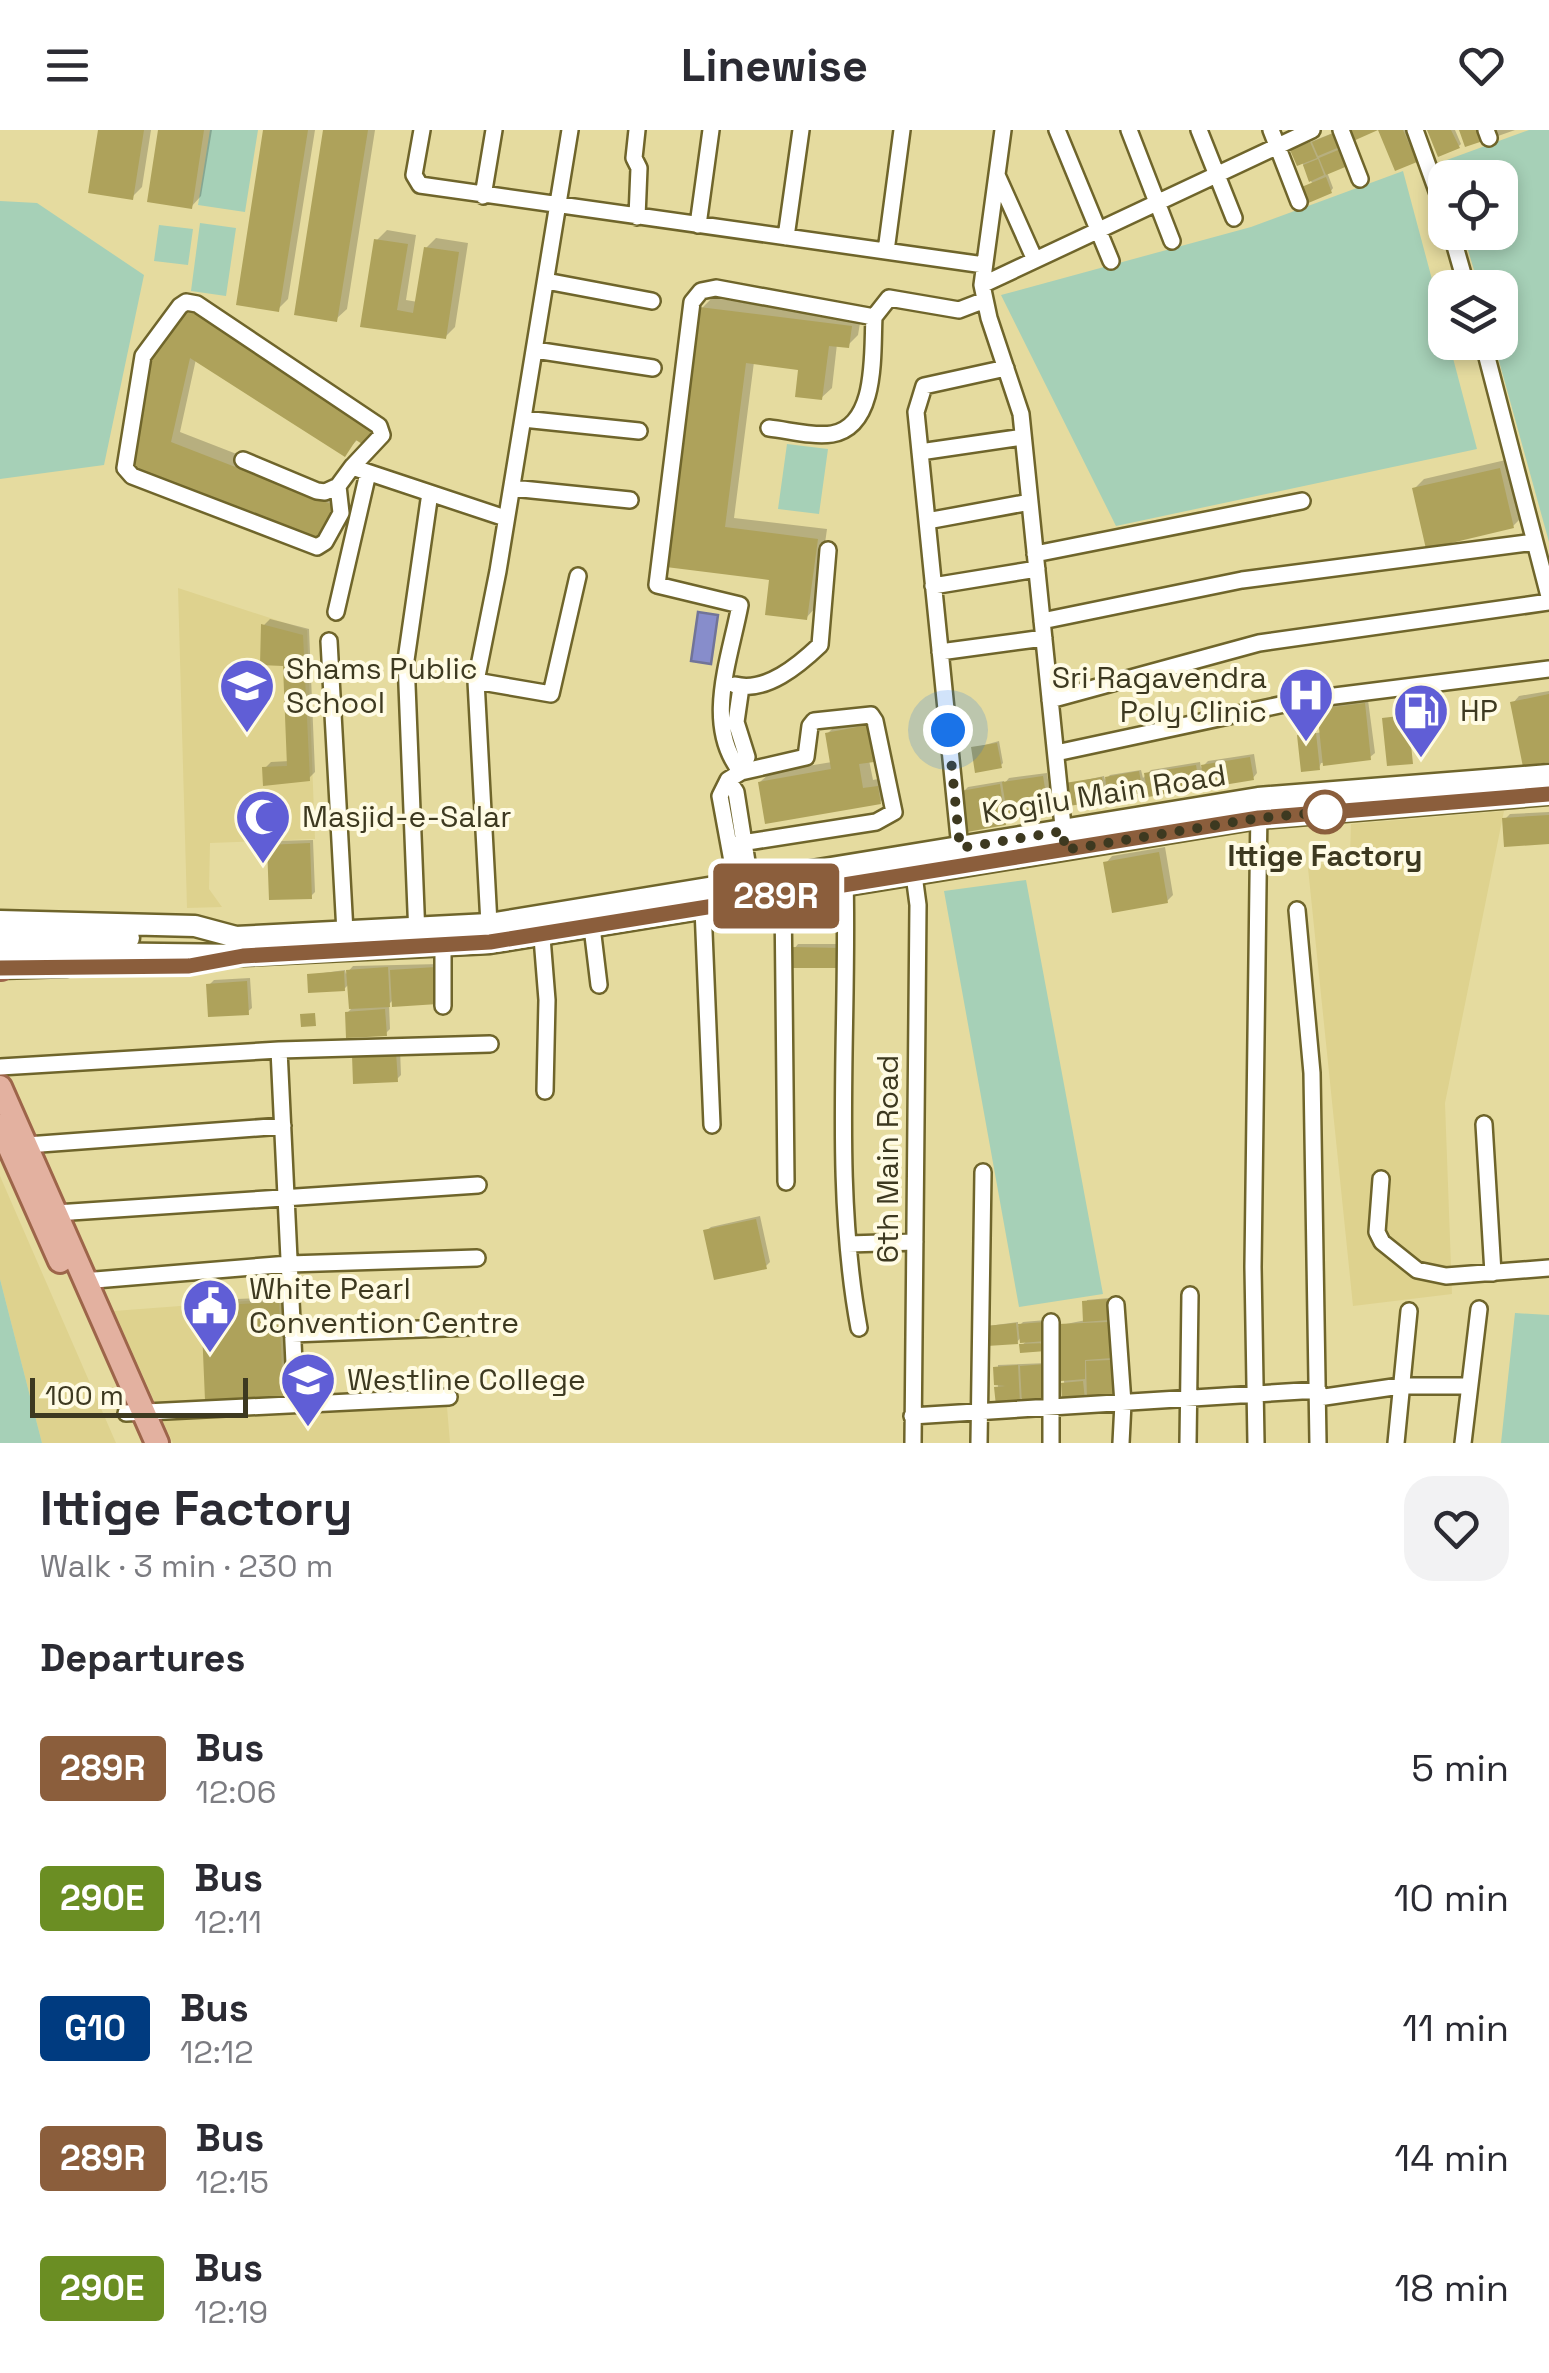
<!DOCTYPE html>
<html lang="en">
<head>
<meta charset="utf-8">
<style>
	:root { --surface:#fff; --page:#f2f2f3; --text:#2b2b33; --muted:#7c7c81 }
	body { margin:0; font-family:"Space Grotesk",sans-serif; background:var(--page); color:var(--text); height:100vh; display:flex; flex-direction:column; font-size:38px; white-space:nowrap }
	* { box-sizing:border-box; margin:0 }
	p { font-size:32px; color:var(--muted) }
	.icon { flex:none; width:55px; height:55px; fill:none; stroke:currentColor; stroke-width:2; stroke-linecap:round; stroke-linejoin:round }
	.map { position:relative; height:1313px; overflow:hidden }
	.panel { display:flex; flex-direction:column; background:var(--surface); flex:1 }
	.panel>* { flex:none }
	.badge { padding:0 20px; border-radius:8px; font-size:35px; line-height:65px }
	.buttons { position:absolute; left:1428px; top:30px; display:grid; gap:20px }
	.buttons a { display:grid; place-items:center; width:90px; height:90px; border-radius:20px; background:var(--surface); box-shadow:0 5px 15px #0003; font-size:50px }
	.scale { position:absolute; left:30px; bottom:25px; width:218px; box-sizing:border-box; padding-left:10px; border:5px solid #3d3920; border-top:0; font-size:28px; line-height:35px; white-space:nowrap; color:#3d3920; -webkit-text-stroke:8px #fffbe3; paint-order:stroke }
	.you { position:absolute; width:50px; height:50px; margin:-25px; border:8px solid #fff; border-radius:50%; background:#1a73e8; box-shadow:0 0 0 15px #1a73e833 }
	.map>.badge { position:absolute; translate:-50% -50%; box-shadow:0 0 0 5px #fff }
	h2 { padding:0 40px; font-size:38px; line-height:90px }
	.round { display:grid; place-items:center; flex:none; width:105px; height:105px; border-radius:30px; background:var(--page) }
	.headline { display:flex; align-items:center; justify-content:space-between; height:170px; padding:0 40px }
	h1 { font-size:48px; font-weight:700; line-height:75px }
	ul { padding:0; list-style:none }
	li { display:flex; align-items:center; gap:30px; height:130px; padding:0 40px }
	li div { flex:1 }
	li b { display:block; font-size:38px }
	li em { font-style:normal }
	li .badge { min-width:110px; font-weight:700; text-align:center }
	header { display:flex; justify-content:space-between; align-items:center; height:130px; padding:0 40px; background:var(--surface); font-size:45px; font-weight:700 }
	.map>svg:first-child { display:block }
</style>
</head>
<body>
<header><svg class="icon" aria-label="menu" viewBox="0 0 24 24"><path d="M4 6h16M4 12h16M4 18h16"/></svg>Linewise<svg class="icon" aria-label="heart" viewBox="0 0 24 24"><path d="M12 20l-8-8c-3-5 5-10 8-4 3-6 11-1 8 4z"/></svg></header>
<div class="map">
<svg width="1549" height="1313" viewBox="0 0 1549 1313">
	<rect width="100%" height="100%" fill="#e5db9f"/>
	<path fill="#ded28e" d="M178,458L307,500L315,709L210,713L209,759L222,777L187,778Z
		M1504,681L1445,973L1452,1164L1353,1176L1308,738L1350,727L1351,694Z
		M0,1046L116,1313H42L0,1149Z
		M284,1168L290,1270L156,1275L114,1181Z
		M447,1277L450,1313H173L160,1285Z"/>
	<path fill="#a6d0b7" d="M210,0H258L245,82L198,75Z
		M1529,0H1549V412L1494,213L1500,212V158L1479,157L1463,103L1500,102V48L1448,47L1444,31Z
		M1403,41L1445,198V212L1449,213L1477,319L1116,396L1001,165L1251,97Z
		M0,71L37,73L144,145L104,335L0,349Z
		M200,93L236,98L226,166L191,161Z
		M159,95L193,99L188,135L154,131Z
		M787,314L828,319L819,384L778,379Z
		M1026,750L1103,1164L1019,1177L944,761Z
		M0,1149L42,1313H0Z
		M1515,1183L1549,1185V1313H1501Z"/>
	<path fill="#878dcb" stroke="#717498" stroke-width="2.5" d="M698,482L718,485L711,534L691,531Z"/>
	<path fill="#0003" d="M100,0H151L142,57L132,67Z
		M161,0H212L201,66L191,77Z
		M266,0H315L288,169L278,179Z
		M326,0H375L347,179L336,189Z
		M1382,0H1409L1420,25L1415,29Z
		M1430,0H1455L1461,14L1459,16Z
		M1496,0H1515L1498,6Z
		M1338,1L1351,30L1327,42L1333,58L1331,61L1312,53L1295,18Z
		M387,100L416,105L406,170L418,172L426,118L436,108L468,113L455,197L445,207L363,194L376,111Z
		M198,168L387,290L377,305L358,309L344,324L196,229L180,302L345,366L329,400L133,337L152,225Z
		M712,168L861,187L858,205L848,215L837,214L832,258L821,268L801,238L754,232L734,388L827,399L816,477L806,488L772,447L669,434L702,178Z
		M1510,329L1523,386L1513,396L1414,359L1424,349Z
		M270,489L309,499L315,642L309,648L265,638L271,632L290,631L285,533L264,495Z
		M1549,561V629L1513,573L1519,566Z
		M1368,570L1375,623L1370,627L1321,633L1319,638L1300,606L1322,602L1319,580L1324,575Z
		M877,587L883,619L869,630L873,650L887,647L890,662L880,672L760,652L771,642L832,632L827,604L837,594Z
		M999,611L1003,633L1000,636L974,618Z
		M1254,624L1257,643L1253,648L1206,649L1199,656L1148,654L1142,661L1110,662L1105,668L1068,654L1104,646L1105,650L1110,645L1141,640L1143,648L1151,640L1200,632L1201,638L1208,631Z
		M1047,643L1052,676L1048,681L1010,688L1005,693L963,662L968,657L1004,651V654L1009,648Z
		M1549,682V712L1505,689L1510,684Z
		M313,710L315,762L311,766L269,716L274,711Z
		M1165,717L1173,765L1167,771L1106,733L1112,726Z
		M798,814H845V831L794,819Z
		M440,834L394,874V869L389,874L390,899L386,903L347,883L351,879L350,853L344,859L309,845L345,840L346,844L353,836Z
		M250,848L252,878L247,882L209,855L214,850Z
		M400,919L401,945L397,949L356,952Z
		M760,1086L770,1132L766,1136L706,1101L711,1097Z
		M285,1167L289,1257L282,1264L204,1177L210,1170Z
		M1109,1168L1115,1263L1113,1266L1089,1262L1084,1268L1065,1269L1061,1195L1086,1190L1087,1170Z
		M1046,1190L1047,1206L1040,1214L1022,1215L1028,1210L1022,1206L1017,1212L988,1196L1018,1192V1197L1023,1192Z
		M1048,1233L1019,1272L998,1274V1235Z"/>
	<path fill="#aea25b" d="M98,0H144L133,70L88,63Z
		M158,0H204L192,79L147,72Z
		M263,0H308L279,182L236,175Z
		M323,0H368L337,192L294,185Z
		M1346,0H1403L1417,32L1395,41L1378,0L1351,12Z
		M1427,0H1451L1460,18L1438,27Z
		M1459,0H1479L1483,11L1465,17Z
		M1336,2L1342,16L1318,26L1312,12Z
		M1310,12L1317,28L1297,36L1290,20Z
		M1343,18L1350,35L1326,45L1319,28Z
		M1318,29L1324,45L1309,52L1303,35Z
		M1326,47L1332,63L1306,74L1299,58Z
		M374,109L408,114L397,180L413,183L424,117L459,122L446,209L360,197Z
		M186,177L379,301L368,318L356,310L345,327L190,228L171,312L336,376L320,414L130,339L149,224Z
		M699,177L852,196L849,218L829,216L822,270L795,267L798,240L746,233L725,397L818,409L807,490L765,485L769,450L666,437Z
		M1500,338L1514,398L1426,419L1412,358Z
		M261,494L303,505L310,651L263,656L262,637L287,636L283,536L260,535Z
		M1549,564V632L1523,637L1510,572Z
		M1365,573L1371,630L1323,636L1317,579Z
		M1408,585L1413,634L1387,636L1382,588Z
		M868,595L874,632L859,634L863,658L878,656L881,674L765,694L758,652L831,639L825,603Z
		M1316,603L1320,640L1301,642L1297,605Z
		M997,613L1002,638L975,643L971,617Z
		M1250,627L1254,650L1205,658L1201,635Z
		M1196,635L1200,658L1148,667L1144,643Z
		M1139,641L1143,663L1108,669L1105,647Z
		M1043,646L1049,683L1008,690L1002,652Z
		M1102,647L1106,670L1069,676L1065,653Z
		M1000,654L1006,695L967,702L961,661Z
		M1549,685V714L1504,717L1502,688Z
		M310,713L312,769L269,770L267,715Z
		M1159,722L1168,773L1112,783L1103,732Z
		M791,817L841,818V838H791Z
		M388,837L390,877L349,879L346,840Z
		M436,837L438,874L392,877L390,840Z
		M344,841L345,861L308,863L307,844Z
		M247,851L249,885L208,887L206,854Z
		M385,879L387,906L346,908L345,882Z
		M315,883L316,896L301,897L300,884Z
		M396,922L398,952L353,954L352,925Z
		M756,1089L767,1139L714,1150L703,1100Z
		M1108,1169L1109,1190L1083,1192L1082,1171Z
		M279,1172L283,1266L205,1270L201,1176Z
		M1045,1192L1046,1211L1020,1213L1018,1194Z
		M1109,1192L1112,1228L1085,1230V1249L1061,1251L1058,1194Z
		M1016,1193L1018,1214L987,1216L986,1196Z
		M1046,1213V1221L1020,1223L1019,1214Z
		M1111,1230L1114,1268L1087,1270L1086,1231Z
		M1046,1234L1049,1274H1022L1020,1236Z
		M1018,1235L1020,1274L996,1276L994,1257L1006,1256L994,1255L993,1237Z
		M1083,1251L1085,1270L1062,1272L1061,1253Z"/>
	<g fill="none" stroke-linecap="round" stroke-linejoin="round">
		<g stroke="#6f652b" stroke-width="20">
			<path id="minor" d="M422,0L414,45L420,55L984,135
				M1003,0L982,155L989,188L1021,284L1064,706
				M1057,0L1111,131
				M1129,0L1172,111
				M1199,0L1234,88
				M1271,0L1299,72
				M1341,0L1360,49
				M1415,0L1445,83
				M1486,0L1489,8
				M997,45L1035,130
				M483,66L494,0
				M637,87L639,38L634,28L637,0
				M698,95L711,0
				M1451,102L1467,158
				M786,107L801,0
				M886,121L902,0
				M546,151L652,171
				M982,155L1312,0
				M874,187L889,168L959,180L985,170
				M1483,212L1549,466
				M535,220L653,238
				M523,289L639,301
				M920,322L1023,307
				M243,330L317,361L325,362L338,356
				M352,337L382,305L379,296L197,174L186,172L180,176L143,226L125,338L132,346L317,417L325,412L341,383L338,356L352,337L505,388
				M512,358L630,370
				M927,391L1030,372
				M1035,424L1302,371
				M933,456L1037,439
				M336,482L368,343
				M1042,491L1242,450L1535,412
				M329,511L345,802
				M940,522L1044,508
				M476,551L551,564L578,446
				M735,555C766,563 799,535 820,515L828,420
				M741,557L736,592L747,627L741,642C703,595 730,529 740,475L657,455L692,172L701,161L716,158L874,187C872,222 878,296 832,304C813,307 788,300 769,298
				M1050,570L1259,513L1549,472
				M1056,623L1303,570L1549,539
				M728,650L736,662L750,751
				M729,715L876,692L894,682L875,591L871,585L814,591L810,596L806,627L741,642L728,650L720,666L736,753
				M960,718L916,282L924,256L1006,238
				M845,748C849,896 832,1052 859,1198
				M783,765L786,1052
				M703,778L712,995
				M1297,780L1312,943L1318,1313
				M489,794L476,551L498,441L570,0
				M541,795L547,870L545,961
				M592,797L599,855
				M417,806L406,530L430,363
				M443,814V876
				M279,920L296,1275
				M0,937L279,920L490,914
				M1484,994L1493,1143
				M27,1015L283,996
				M1381,1049L1377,1102L1382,1112L1417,1140L1446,1146L1549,1138
				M56,1083L478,1055
				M848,1114L915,1112
				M83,1151L289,1134L477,1128
				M1116,1175L1123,1273L1121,1313
				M1051,1192V1313
				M292,1204L471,1197
				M1318,1268L1400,1256H1468
				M126,1283L449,1267
				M912,1286L1318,1260
				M913,1313L918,775L914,745
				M979,1313L983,1042
				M1188,1313L1190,1165
				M1256,1313L1253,1137L1259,677
				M1396,1313L1409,1181
				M1463,1313L1479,1179"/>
		</g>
		<g stroke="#6f652b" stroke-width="25">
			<path id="secondary" d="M0,791L195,796L236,807L489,794L1258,668L1549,645
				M0,807L129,808
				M0,822L243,825L490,813L1259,688L1549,664
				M0,838L67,836"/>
		</g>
		<g stroke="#9d654a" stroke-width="28">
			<path id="primary" d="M0,838H1
				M0,957L157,1313
				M0,996L60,1131"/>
		</g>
		<use href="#minor" stroke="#fff" stroke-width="15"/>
		<use href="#secondary" stroke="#fff" stroke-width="20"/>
		<use href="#primary" stroke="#e3b1a0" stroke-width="22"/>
	</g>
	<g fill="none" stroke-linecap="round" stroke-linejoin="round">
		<g stroke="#fff" stroke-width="22">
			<path id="line" d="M0,838L189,836L243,826L490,812L1259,688L1549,664"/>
		</g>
		<use href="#line" stroke="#8b5e3c" stroke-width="15"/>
		<path stroke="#3d3920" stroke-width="10" stroke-dasharray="0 18" d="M948,600L960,718L1064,701V720L1259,688L1325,682"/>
	</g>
	<defs>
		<g id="school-pin" transform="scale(2.875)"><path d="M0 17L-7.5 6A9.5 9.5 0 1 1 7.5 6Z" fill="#605ed6" stroke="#fffbe3"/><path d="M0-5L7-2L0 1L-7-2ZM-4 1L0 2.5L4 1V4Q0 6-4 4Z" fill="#fff"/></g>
		<g id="hospital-pin" transform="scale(2.875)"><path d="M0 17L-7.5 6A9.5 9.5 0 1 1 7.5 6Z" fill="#605ed6" stroke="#fffbe3"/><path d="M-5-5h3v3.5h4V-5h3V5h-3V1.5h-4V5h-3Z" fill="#fff"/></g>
		<g id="fuel-pin" transform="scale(2.875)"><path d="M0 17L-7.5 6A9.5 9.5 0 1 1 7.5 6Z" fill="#605ed6" stroke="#fffbe3"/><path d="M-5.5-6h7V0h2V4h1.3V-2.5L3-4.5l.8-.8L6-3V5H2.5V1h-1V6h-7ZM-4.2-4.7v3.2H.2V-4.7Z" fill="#fff"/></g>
		<g id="mosque-pin" transform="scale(2.875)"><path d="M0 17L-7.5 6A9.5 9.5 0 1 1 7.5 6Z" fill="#605ed6" stroke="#fffbe3"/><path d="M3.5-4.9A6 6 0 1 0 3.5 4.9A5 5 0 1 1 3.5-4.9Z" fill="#fff"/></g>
		<g id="civic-pin" transform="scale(2.875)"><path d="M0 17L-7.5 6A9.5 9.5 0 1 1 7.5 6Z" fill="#605ed6" stroke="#fffbe3"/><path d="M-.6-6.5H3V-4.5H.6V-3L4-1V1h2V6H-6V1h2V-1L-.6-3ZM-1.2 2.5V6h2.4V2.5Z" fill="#fff"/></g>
		<g id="university-pin" transform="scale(2.875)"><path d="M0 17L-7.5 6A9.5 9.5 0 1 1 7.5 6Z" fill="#605ed6" stroke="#fffbe3"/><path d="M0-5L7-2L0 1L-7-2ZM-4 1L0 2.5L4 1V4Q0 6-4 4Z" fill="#fff"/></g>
	</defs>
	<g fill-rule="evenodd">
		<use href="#school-pin" x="247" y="556"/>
		<use href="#hospital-pin" x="1306" y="565"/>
		<use href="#fuel-pin" x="1421" y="581"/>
		<use href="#mosque-pin" x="263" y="687"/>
		<use href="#civic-pin" x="210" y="1176"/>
		<use href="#university-pin" x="308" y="1250"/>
	</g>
	<circle fill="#fff" stroke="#8b5e3c" stroke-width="5" cx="1325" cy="682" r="20"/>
	<g text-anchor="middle" stroke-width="8" stroke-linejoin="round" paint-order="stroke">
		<g font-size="30" fill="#3d3920" stroke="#fffbe3" text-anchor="start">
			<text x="286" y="549">Shams Public<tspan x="286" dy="34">School</tspan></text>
			<text x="1267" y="558" text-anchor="end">Sri Ragavendra<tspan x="1267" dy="34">Poly Clinic</tspan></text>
			<text x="1460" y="591">HP</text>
			<text x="302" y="697">Masjid-e-Salar</text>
			<text x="249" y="1169">White Pearl<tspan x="249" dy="34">Convention Centre</tspan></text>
			<text x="347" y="1260">Westline College</text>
		</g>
		<g font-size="30" fill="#3d3920" stroke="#fffbe3">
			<text transform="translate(1104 664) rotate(-9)" y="10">Kogilu Main Road</text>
			<text transform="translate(888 1029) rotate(-90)" y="10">6th Main Road</text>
		</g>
		<g font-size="30" font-weight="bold" fill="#3d3920" stroke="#fffbe3">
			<text x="1325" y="736">Ittige Factory</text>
		</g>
	</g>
</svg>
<div class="buttons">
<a><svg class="icon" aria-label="locate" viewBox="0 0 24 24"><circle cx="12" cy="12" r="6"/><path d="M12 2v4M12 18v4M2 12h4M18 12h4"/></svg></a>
<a><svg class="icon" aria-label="layers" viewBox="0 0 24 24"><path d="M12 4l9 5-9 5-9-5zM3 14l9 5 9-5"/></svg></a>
</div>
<div class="scale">100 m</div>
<div class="you" style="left:948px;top:600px"></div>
<b class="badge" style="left:776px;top:766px;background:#8b5e3c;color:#fff">289R</b>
</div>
<section class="panel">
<div class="headline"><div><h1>Ittige Factory</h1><p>Walk · 3 min · 230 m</p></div><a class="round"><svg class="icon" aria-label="heart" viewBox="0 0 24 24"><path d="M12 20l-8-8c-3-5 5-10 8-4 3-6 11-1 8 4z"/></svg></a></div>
<h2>Departures</h2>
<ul>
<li><span class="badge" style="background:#8b5e3c;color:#fff">289R</span><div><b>Bus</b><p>12:06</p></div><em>5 min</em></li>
<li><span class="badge" style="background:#6b8e23;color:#fff">290E</span><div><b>Bus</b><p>12:11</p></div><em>10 min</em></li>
<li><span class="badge" style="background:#003b80;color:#fff">G10</span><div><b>Bus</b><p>12:12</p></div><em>11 min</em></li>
<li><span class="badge" style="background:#8b5e3c;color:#fff">289R</span><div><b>Bus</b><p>12:15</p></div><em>14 min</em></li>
<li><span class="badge" style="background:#6b8e23;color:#fff">290E</span><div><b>Bus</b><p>12:19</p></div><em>18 min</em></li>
</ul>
</section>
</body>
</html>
